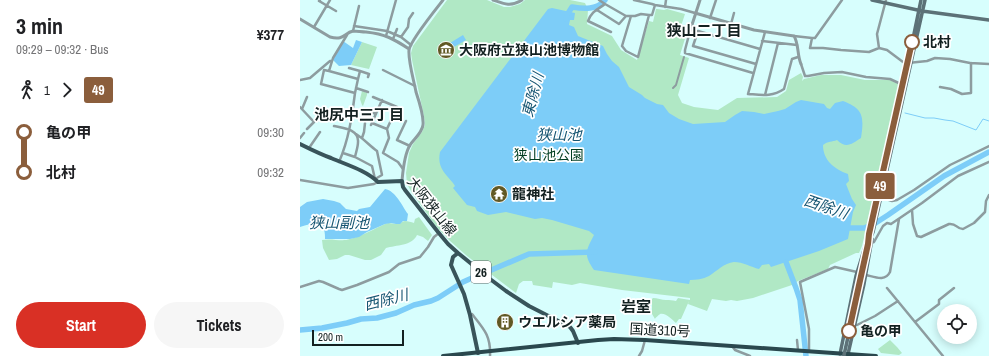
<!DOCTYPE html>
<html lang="en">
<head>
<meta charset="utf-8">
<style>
	:root { --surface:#fff; --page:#f6f6f6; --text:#202124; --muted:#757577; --accent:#d93025 }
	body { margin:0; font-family:"Archivo Narrow","Noto Sans JP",sans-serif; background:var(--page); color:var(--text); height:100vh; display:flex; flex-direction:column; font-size:15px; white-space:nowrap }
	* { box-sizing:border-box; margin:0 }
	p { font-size:13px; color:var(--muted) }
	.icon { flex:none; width:22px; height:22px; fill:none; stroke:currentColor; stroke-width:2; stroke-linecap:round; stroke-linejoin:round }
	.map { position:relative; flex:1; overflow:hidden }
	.panel { display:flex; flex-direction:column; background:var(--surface); width:300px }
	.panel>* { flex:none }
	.badge { padding:0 8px; border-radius:3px; font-size:14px; line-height:26px }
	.fabs { position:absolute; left:637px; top:304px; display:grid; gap:8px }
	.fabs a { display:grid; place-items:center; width:40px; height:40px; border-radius:50%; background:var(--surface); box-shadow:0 2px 10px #0003; font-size:20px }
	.scale { position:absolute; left:12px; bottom:10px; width:92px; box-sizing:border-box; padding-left:4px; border:2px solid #132121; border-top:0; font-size:11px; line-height:14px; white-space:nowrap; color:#132121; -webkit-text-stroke:3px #fff; paint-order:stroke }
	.map>.badge { position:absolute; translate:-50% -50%; box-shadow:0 0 0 2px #fff }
	.legs { display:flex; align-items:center; gap:6px; height:44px; padding:0 16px; font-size:13px }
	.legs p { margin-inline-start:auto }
	.overview { display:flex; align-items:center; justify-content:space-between; height:68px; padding:0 16px }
	h1 { font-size:22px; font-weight:800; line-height:30px }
	.primary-button { display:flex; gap:8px; margin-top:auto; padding:8px 16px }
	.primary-button a { flex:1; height:46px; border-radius:24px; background:var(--accent); color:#fff; font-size:16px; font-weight:800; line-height:46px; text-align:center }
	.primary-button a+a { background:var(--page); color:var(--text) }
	ul { padding:0 16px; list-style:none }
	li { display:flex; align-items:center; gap:14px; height:40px; font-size:15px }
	li i { display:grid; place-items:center; width:6px; height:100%; margin:0 5px; background:currentColor }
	li i::after { content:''; width:10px; height:10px; margin:-5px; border:3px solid; border-radius:50%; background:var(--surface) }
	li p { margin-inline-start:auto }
	li:first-child i { background:linear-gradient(#0000 50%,currentColor 0) }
	li:last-child i { background:linear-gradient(currentColor 50%,#0000 0) }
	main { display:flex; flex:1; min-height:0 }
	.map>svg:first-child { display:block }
</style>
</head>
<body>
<main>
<section class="panel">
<div class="overview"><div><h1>3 min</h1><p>09:29 – 09:32 · Bus</p></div><b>¥377</b></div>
<div class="legs"><svg class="icon" aria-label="walk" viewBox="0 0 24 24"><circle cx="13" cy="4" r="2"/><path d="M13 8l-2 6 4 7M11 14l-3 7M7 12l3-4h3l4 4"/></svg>1<svg class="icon" aria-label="forward" viewBox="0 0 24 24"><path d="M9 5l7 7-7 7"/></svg><b class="badge" style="background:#8b5e3c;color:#fff">49</b></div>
<ul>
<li><i style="color:#8b5e3c"></i><b>亀の甲</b><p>09:30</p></li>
<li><i style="color:#8b5e3c"></i><b>北村</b><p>09:32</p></li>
</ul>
<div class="primary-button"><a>Start</a><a>Tickets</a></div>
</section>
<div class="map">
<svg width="689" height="356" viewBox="0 0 689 356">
	<rect width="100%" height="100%" fill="#d7fefd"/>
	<path fill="#b0e8c5" d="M147,0H187L204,7H210L220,4L225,0H270L285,3L288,10L287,24L312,36L321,50L337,60L349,21L353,22L356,9H357L364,10L367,9L385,14L380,29L387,32L380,55L389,58L378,95L382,103L394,107L418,110L437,98L477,97L486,91L489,80L501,73L503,77L502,81L504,79L521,75H541L565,80H590L600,85L576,188L562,246L559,253H556L530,265L528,269L498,281L492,285L453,298L437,301L431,300L426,301L412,299L407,311L388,304L389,301L381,319H379L376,323C373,320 365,312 360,314C360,314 355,318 355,319L352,314V299L353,298C357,298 362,300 366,300C370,300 372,300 376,301L378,298L390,300V298L322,290L280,283L272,285L253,282L252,288L233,285L232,281H223L219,284L216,293L167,256L149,240L136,226L112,193L107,184L106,173L109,153L113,144L122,132L125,125L124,116L112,60L111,53L113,46Z
		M62,42L77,47L69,69L51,65Z
		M62,91L67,93V95L63,106L62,105L60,99Z
		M119,217L132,235L128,241L123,237L117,235C112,246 96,245 86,248L81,255L71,260H65L49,255H45L37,259L29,260L23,248L22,240C32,238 42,242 50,239C62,236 74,229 85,224C89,222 92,224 97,224C100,224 102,221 105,221C108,221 111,222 114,223L115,219Z
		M590,340L597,347L602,353L599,355L581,353L578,349Z"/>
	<path fill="#7dcdf8" d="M252,8L275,13L274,20H270L269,25L274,27L278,36L303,46L307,54L312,61L319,67L329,87L342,95L345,98L357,104L363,105L369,113L379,119L393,124L425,122L435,115L442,111L454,112L464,114L478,111L485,109L496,102L501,100L524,104L527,108L530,109L535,103L543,101C564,109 564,117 561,138C552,144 546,149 537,140C532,142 528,141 523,145C523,160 534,169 548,174L549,181L546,184L552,199L556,205L553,212L548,239L519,251L471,267L469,264L462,265L459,269C451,267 443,262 434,262C424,263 417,271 409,276C403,279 396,280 390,280L389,284L294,270C283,254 286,251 294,235L289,231L252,220L242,218L235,219L206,212L188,215L177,211L175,207L167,205L153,188L155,186L153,183C144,172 137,167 140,152L248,9Z
		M163,35L166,40L140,55L137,51Z
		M56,40L62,42L51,65L39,66L33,60L43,41L53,48Z
		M85,189C96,191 102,206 108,214L107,221H103L100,224H96L91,223L85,224L67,232L59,237L50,239H25C25,237 25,232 24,230C20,220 7,225 0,227V207L7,202L23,199L34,201L40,203L46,209L57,211L59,209L70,207Z"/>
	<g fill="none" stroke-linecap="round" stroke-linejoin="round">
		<path stroke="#7dcdf8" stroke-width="1" d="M605,113L625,118H634L645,120L653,121L676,130L683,119L689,121"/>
		<path stroke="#7dcdf8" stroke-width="5.5" d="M266,19L267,15L272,7C284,9 297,10 305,0
			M543,227L546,228H564L574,224L588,215L644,176L689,152
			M486,262L496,288L500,300L506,356
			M189,271L229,254L295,252
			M0,330L22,328L47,323L61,319L77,318L96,313L114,305L131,301L138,298L163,282L172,278"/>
		<path stroke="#8d9c9f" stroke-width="2" d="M373,88L376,85L384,57"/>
		<path stroke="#8d9c9f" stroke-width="2.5" d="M20,0L19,1L36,11
			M299,0L305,4
			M334,0L352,4L355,5L381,9L395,13
			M586,0L577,34L579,48L587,50L603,62L608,63L627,61L635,58L650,59L670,63L689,64
			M365,7L366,0
			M297,10L319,24L326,16
			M331,16L322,46L326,51L338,57L349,15H352L355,5
			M410,18L416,0
			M431,24L434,13
			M54,26L87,31L101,37L111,45
			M14,27L30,0
			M53,31L59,6
			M390,31L385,50V53L453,73
			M311,32L288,21C292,11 297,10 305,4L326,16H335L341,14L349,15
			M465,32L448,94C462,95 472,97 484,89L492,59L498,57
			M47,35L33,58L29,71L58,79L60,71L69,74L68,77
			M86,36L96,0
			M494,36L512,38L510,48H523L541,50L569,52L579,48
			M101,37L108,27L109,19L113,13
			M512,38H515L542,0
			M93,39L97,29
			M462,41L497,45
			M456,64L393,46L398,31L460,49
			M501,64L505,76H508L524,73L542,72L566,77L590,79L603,85
			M49,68L60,71
			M83,70L115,86
			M29,71L24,70L21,84L55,93L58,79
			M0,80L10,78L30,61H32
			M640,87L651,89L662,94L671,93V63
			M56,88L68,92
			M465,95L478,43
			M73,97L97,107L87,129L89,138L83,153L98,162L103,169
			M0,107L14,122L7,129
			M2,109L7,97
			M65,109L76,114
			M106,121L97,140L110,146
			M72,123L87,129
			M71,125L82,100
			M34,126C43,128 59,129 58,142C58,147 56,152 55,157L72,166L75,179L82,175L77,151C70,146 64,139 56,134
			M0,138L4,133
			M62,138L64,132L65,123
			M9,148L20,132
			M43,153L55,157
			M39,162C49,139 52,116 55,93
			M0,180L48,188L74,184L78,182
			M583,185L587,186V194L589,200L592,201L597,200L614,190L650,165L689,146
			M612,210L613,224L617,236L621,237L649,224C657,223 656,229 663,229L674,223L685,212L686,201L689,195
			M571,243L574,242L583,226L587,223L591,224L622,203L658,176L689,162
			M566,275C575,277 585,282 590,272L599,219
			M0,287L19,281L23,282L39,289L42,290L57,285L89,272L99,264L120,257L128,247L134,237L139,233
			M587,288L643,356
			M170,315L172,314C184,329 191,336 190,356
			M615,322L639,304V300L654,288
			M555,325H557L575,316L598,301
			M497,340L498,350
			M432,346L435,350L450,356
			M509,351V329L500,282L535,267L557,272
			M339,356L342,351L345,340"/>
		<path stroke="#8d9c9f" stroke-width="3" d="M193,0C204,4 211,7 222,0
			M395,13L454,30L494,36C499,44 497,55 501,64
			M0,19L30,37C44,41 44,33 53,31C57,31 62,32 66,32C85,34 94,39 109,49
			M390,31L400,0
			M102,181C103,170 104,155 110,145C114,139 122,133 123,125C124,116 119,101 116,92C114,81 108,61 109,50C110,41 136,9 143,0"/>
		<path stroke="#5c7177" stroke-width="3.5" d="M572,0L622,11L689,20
			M569,239L570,229L608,63L621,0
			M552,319L568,244L573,232L625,0
			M540,354L556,276L568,237
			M548,354L564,284L572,239"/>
		<path stroke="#39545a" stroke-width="4" d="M0,144C10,149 20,154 31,158C47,165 65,170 78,182L102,181L103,187L105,190L138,232L148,244L158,253L190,279L206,291L229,306L270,327L273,331L278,343
			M158,253L153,257L151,265L164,294L170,315L178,353"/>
		<path stroke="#2a484e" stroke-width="4" d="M143,356L298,340L314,339L345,340L576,356"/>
		<path stroke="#5c7177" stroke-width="3.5" d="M544,355L552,319"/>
	</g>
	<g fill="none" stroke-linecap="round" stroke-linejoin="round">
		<g stroke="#fff" stroke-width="9">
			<path id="line-1" d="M549,331L568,244L569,234L612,42"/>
		</g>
		<use href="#line-1" stroke="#8b5e3c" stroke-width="6"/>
	</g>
	<defs>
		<g id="museum-disc" transform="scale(0.9)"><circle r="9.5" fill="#615824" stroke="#fff"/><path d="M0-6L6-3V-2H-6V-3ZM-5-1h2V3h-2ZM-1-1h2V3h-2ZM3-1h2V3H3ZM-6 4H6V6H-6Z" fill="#fff"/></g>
		<g id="temple-disc" transform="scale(0.9)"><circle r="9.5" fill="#615824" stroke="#fff"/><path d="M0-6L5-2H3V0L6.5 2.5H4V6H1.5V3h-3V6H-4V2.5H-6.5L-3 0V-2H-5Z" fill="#fff"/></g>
		<g id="building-disc" transform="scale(0.9)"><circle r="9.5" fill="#615824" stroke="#fff"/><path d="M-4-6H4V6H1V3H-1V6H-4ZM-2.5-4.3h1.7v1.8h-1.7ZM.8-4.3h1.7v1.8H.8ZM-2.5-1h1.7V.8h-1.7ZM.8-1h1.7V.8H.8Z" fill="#fff"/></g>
	</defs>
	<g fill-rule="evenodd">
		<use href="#museum-disc" x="146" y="50"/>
		<use href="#temple-disc" x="199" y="194"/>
		<use href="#building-disc" x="205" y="322"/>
	</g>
	<g fill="#fff" stroke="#8b5e3c" stroke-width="2">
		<circle cx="612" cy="42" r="7"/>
		<circle cx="549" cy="331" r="7"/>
	</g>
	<g text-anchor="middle" stroke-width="3.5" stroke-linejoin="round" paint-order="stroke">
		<rect fill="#fff" stroke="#5a6464" stroke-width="1" x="171" y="261" width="20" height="22" rx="3"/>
		<g font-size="13" font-weight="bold" fill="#132121">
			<text x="181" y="277">26</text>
		</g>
		<g font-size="14" font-weight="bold" fill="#132121" stroke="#fff" text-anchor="start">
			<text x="623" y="47">北村</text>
			<text x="560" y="336">亀の甲</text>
		</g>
		<g font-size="14" font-weight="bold" fill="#132121" stroke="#fff" text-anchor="start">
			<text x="159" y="55">大阪府立狭山池博物館</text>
			<text x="212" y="199">龍神社</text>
			<text x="218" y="327">ウエルシア薬局</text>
		</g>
		<g font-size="14" fill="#003d21" stroke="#fff">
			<text x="249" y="160">狭山池公園</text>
		</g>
		<g font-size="14" fill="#132121" stroke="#fff">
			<text transform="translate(132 206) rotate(52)" y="5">大阪狭山線</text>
			<text transform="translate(360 330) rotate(3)" y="5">国道310号</text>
		</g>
		<g font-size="15" font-weight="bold" fill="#132121" stroke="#fff">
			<text x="404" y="36">狭山二丁目</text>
			<text x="59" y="120">池尻中三丁目</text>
			<text x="336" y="312">岩室</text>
		</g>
		<g font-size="15" font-style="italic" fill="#165572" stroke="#fff">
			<text transform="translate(233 95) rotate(-75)" y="5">東除川</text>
			<text x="259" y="140">狭山池</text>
			<text transform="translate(526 207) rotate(19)" y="5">西除川</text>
			<text x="39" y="228">狭山副池</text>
			<text transform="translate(86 300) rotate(-14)" y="5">西除川</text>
		</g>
	</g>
</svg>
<div class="fabs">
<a><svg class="icon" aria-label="locate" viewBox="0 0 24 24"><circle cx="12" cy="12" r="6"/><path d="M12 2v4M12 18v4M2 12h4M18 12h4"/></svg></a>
</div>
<div class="scale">200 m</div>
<b class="badge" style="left:580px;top:186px;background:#8b5e3c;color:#fff">49</b>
</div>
</main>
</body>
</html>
